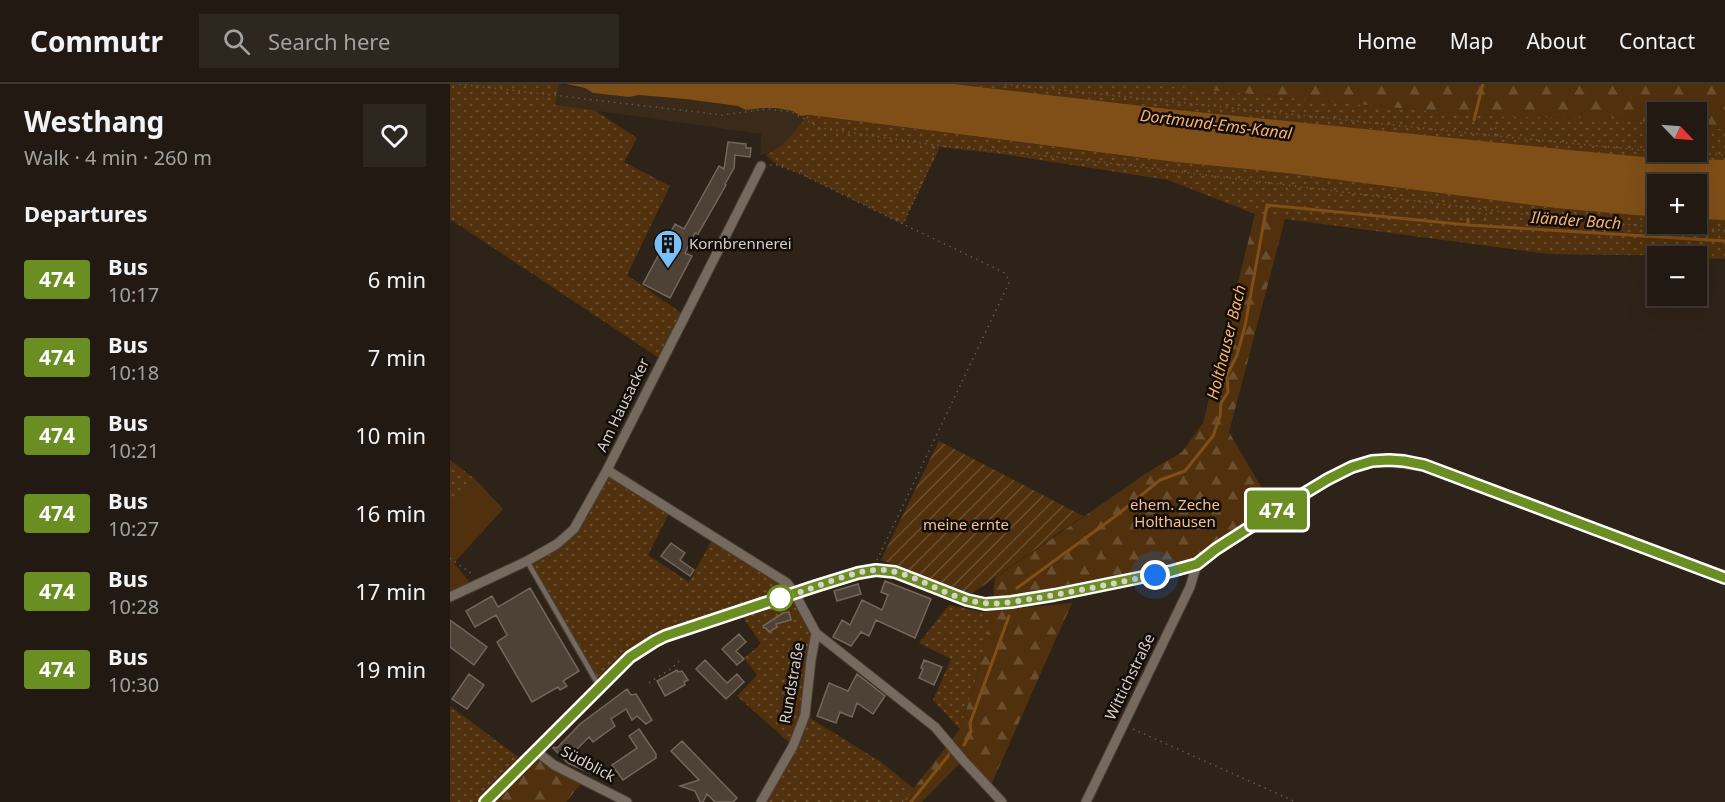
<!DOCTYPE html>
<html lang="en">
<head>
<meta charset="utf-8">
<style>
	:root { --surface:#221a12; --page:#2e2720; --text:#f1f3f6; --muted:#a2a19f; --line:#3f3832 }
	body { margin:0; font-family:"Noto Sans",sans-serif; background:var(--page); color:var(--text); height:100vh; display:flex; flex-direction:column; font-size:22px; white-space:nowrap }
	* { box-sizing:border-box; margin:0 }
	p { font-size:20px; color:var(--muted) }
	.icon { flex:none; width:33px; height:33px; fill:none; stroke:currentColor; stroke-width:2; stroke-linecap:round; stroke-linejoin:round }
	.map { position:relative; flex:1; overflow:hidden }
	.panel { display:flex; flex-direction:column; background:var(--surface); width:450px }
	.panel>* { flex:none }
	.badge { padding:0 12px; border-radius:4px; font-size:21px; line-height:39px }
	.needle { width:39px; rotate:115deg }
	.buttons { position:absolute; left:1197px; top:18px; display:grid; gap:12px }
	.buttons a { display:grid; place-items:center; width:60px; height:60px; border-radius:0px; background:var(--surface); box-shadow:0 6px 24px #0002,0 0 0 2px var(--line); font-size:30px }
	.you { position:absolute; width:30px; height:30px; margin:-15px; border:4px solid #fff; border-radius:50%; background:#1a73e8; box-shadow:0 0 0 9px #1a73e833 }
	.map>.badge { position:absolute; translate:-50% -50%; box-shadow:0 0 0 3px #fff }
	h2 { padding:0 24px; font-size:22px; line-height:54px }
	.round { display:grid; place-items:center; flex:none; width:63px; height:63px; border-radius:0px; background:var(--page) }
	.summary { display:flex; align-items:center; justify-content:space-between; height:102px; padding:0 24px }
	h1 { font-size:28px; font-weight:700; line-height:45px }
	ul { padding:0; list-style:none }
	li { display:flex; align-items:center; gap:18px; height:78px; padding:0 24px }
	li div { flex:1 }
	li b { display:block; font-size:22px }
	li em { font-style:normal }
	li .badge { min-width:66px; font-weight:700; text-align:center }
	header { display:flex; align-items:center; gap:36px; box-sizing:border-box; height:84px; padding:0 30px; background:var(--surface); border-bottom:2px solid var(--line) }
	header strong { font-size:28px }
	nav { display:flex; gap:33px; margin-inline-start:auto; font-size:21px }
	.search { width:420px; height:54px; background:var(--page); display:flex; align-items:center; gap:15px; box-sizing:border-box; padding:0 21px; border-radius:0px; color:var(--muted); font-size:22px }
	main { display:flex; flex:1; min-height:0 }
	.map>svg:first-child { display:block }
</style>
</head>
<body>
<header>
<strong>Commutr</strong>
<div class="search"><svg class="icon" aria-label="search" viewBox="0 0 24 24"><circle cx="10" cy="10" r="6"/><path d="M15 15l6 6"/></svg>Search here</div>
<nav><a>Home</a><a>Map</a><a>About</a><a>Contact</a></nav>
</header>
<main>
<section class="panel">
<div class="summary"><div><h1>Westhang</h1><p>Walk · 4 min · 260 m</p></div><a class="round"><svg class="icon" aria-label="heart" viewBox="0 0 24 24"><path d="M12 20l-8-8c-3-5 5-10 8-4 3-6 11-1 8 4z"/></svg></a></div>
<h2>Departures</h2>
<ul>
<li><span class="badge" style="background:#6b8e23;color:#fff">474</span><div><b>Bus</b><p>10:17</p></div><em>6 min</em></li>
<li><span class="badge" style="background:#6b8e23;color:#fff">474</span><div><b>Bus</b><p>10:18</p></div><em>7 min</em></li>
<li><span class="badge" style="background:#6b8e23;color:#fff">474</span><div><b>Bus</b><p>10:21</p></div><em>10 min</em></li>
<li><span class="badge" style="background:#6b8e23;color:#fff">474</span><div><b>Bus</b><p>10:27</p></div><em>16 min</em></li>
<li><span class="badge" style="background:#6b8e23;color:#fff">474</span><div><b>Bus</b><p>10:28</p></div><em>17 min</em></li>
<li><span class="badge" style="background:#6b8e23;color:#fff">474</span><div><b>Bus</b><p>10:30</p></div><em>19 min</em></li>
</ul>
</section>
<div class="map">
<svg width="1275" height="718" viewBox="0 0 1275 718">
	<defs>
		<pattern id="grass-dots" width="8" height="8" patternUnits="userSpaceOnUse" patternTransform="scale(1.5)"><rect width="8" height="8" fill="#51310d"/><path d="M2 2h.1M6 6h.1" fill="none" stroke="#694e2f" stroke-width="1.8" stroke-linecap="round"/></pattern>
		<pattern id="forest-firs" width="22" height="20" patternUnits="userSpaceOnUse" patternTransform="scale(1.5)"><rect width="22" height="20" fill="#51310d"/><path d="M5 1l3.5 6h-7zM16 11l3.5 6h-7z" fill="#694e2f"/></pattern>
		<pattern id="garden-furrows" width="10" height="10" patternUnits="userSpaceOnUse" patternTransform="scale(1.5)"><rect width="10" height="10" fill="#51310d"/><path d="M-1 1l2-2M0 10L10 0M9 11l2-2" fill="none" stroke="#694e2f"/></pattern>
	</defs>
	<rect width="100%" height="100%" fill="#2e2318"/>
	<path fill="#392a1a" d="M109,0L135,4L143,9L179,13L189,11L235,15L288,22L296,26L312,24H326L342,27L351,32L358,31L339,55L324,67L310,72L311,50L105,21Z"/>
	<path fill="url(#grass-dots)" d="M0,0H109L105,21L144,26L187,54L174,78L220,102L177,191L234,231L212,276L0,135Z
		M504,0H693L1003,29L1063,33L1158,34L1207,39L1208,68H1246L1247,43L1275,45V76C1174,77 1073,61 973,51C816,35 660,19 504,0Z
		M358,31L725,78L836,89L1105,124L1207,133L1208,140H1246L1247,135L1275,136V175L1247,174L1246,172L1099,170L835,135L805,130L718,96L552,70L490,63L453,140L349,89L327,81L316,71C335,62 346,46 358,31Z
		M0,376L25,395L0,422Z
		M157,386L220,427L198,471L239,498L262,456L337,499L366,549L355,631L431,678L464,705L453,718H311L343,662L287,612L307,591L294,574L311,560L289,527L205,557L150,603L77,477L124,445Z
		M499,521L531,528L542,527C537,567 522,606 510,645L483,616L501,575L469,559Z
		M0,622L75,678L35,718H0Z"/>
	<path fill="url(#forest-firs)" d="M693,0H1275V45L1247,43L1246,28H1208L1207,39L1158,34L1063,33L1003,29Z
		M805,130L835,135L779,348L824,425L745,477L669,495L543,516L545,494L698,388L732,368L753,339Z
		M622,519L541,701L513,676L472,718H453L510,645L526,596L540,541L542,527Z
		M86,667L134,696L116,718H35Z"/>
	<path fill="url(#garden-furrows)" d="M489,357L633,432L521,510L431,476Z"/>
	<path fill="#51310d" d="M25,395L53,425L4,479L23,502L0,513V422Z"/>
	<path fill="#804f18" d="M116,0H504L719,25L1129,67L1206,74L1275,76V136L1247,135L1246,100H1208L1207,133L1105,124L836,89L725,78L375,33L358,31L351,32L342,27L326,24H312L296,26L288,22L235,15L189,11L179,13L143,9L135,4Z"/>
	<g fill="none" stroke-linecap="round" stroke-linejoin="round">
		<path stroke="#804f18" stroke-width="3" d="M1024,36L1033,0
			M1018,135V141L1275,157
			M567,504L667,431L710,396L735,387L763,352L770,332L771,319L778,308L777,291L787,271L795,242L817,121L1018,141
			M514,661L521,648L520,639L559,532
			M461,718L498,672"/>
	</g>
	<path fill="#4e4237" stroke="#73665a" stroke-width="1.5" d="M278,58L296,60V64H301L300,73L285,71L284,84L275,100L276,101L248,150L245,149L235,169L242,172L220,214L193,200L225,140L234,145L269,82L274,85Z
		M221,459L235,469L230,476L244,486L240,492L211,472Z
		M435,497L481,515L465,554L426,536L419,552L411,548L401,562L383,553L392,536L400,541L412,516L432,526L438,511L431,508Z
		M408,500L411,510L387,517L384,507Z
		M80,504L129,587L113,597L117,602L110,606L108,603L82,618L47,558L57,551L46,531L25,543L16,527L42,512L48,523Z
		M339,528L341,536L326,540L327,543L319,548L316,544H314L313,542L333,529Z
		M0,536L37,563L24,581L0,563Z
		M289,550L296,558L286,567L294,575L287,581L272,565Z
		M255,576L277,599L287,590L294,598L276,615L246,585Z
		M474,576L492,583L484,601L469,594L473,585L471,584Z
		M227,586L228,588L232,587L238,596L234,598L235,601L215,612L207,597Z
		M19,590L34,601L17,625L2,615Z
		M407,590L435,612L423,630L407,619L402,633L390,628L386,639L367,632L379,599L398,607Z
		M177,605L181,611L186,610L202,636L196,640L187,632L182,636L176,625L161,635L165,642L143,658L139,653L121,671L148,684L145,691L118,679L103,664L104,663L107,664L130,640Z
		M189,645L206,670V674L173,696L162,681L187,664L179,652Z
		M232,657L287,714L283,718H265L257,710L253,718H250L245,707L230,702L249,696L221,667Z"/>
	<g fill="none" stroke-linecap="round" stroke-linejoin="round">
		<g stroke="#483f37" stroke-width="7">
			<path id="service" d="M77,477L149,602"/>
		</g>
		<g stroke="#483f37" stroke-width="11">
			<path id="minor" d="M157,386L337,499L345,510L366,549L485,643L513,676L552,718
				M0,513L77,477L107,460L124,445L157,386L311,82
				M86,667L104,681L177,718
				M311,718L343,662L355,631L361,576L366,549
				M636,718L740,503L747,480"/>
		</g>
		<g stroke="#483f37" stroke-width="14">
			<path id="tertiary" d="M35,718L180,573L205,557L215,552L366,502L408,489L425,486L445,488L517,516L535,520L561,518L604,511L722,487L747,480L766,465L825,427L878,395L902,383L922,377L939,376L974,381L1275,494"/>
		</g>
		<path stroke="#63594f" stroke-width="1.5" stroke-dasharray="1.5 4.5" stroke-linecap="butt" d="M9,0L272,31L317,25L342,28L370,44L485,61L618,74L1071,130L1185,141L1275,146
			M555,0L1066,54L1201,67L1275,71
			M1045,51L1046,40
			M320,81H327L349,89L453,140L483,75L484,62
			M1035,137L1037,127
			M0,474L22,490
			M427,476L559,199L557,192L553,188L453,140
			M199,599C209,591 221,587 229,577
			M683,645L846,718"/>
		<use href="#service" stroke="#76695d" stroke-width="4.5"/>
		<use href="#minor" stroke="#76695d" stroke-width="9"/>
		<use href="#tertiary" stroke="#76695d" stroke-width="12"/>
	</g>
	<g fill="none" stroke-linecap="round" stroke-linejoin="round">
		<g stroke="#fff" stroke-width="14">
			<path id="line" d="M35,718L180,573L205,557L215,552L366,502L408,489L426,486L445,488L517,516L535,520L561,518L604,511L722,487L747,480L766,465L825,427L878,395L902,383L922,377L939,376L954,377L974,381L1275,494"/>
		</g>
		<use href="#line" stroke="#6b8e23" stroke-width="9"/>
		<path stroke="#d8d0c9" stroke-width="6" stroke-dasharray="0 10.8" d="M330,514C359,508 406,483 435,486C470,491 499,516 534,519C552,521 571,516 588,514C627,507 666,499 705,491"/>
	</g>
	<defs>
		<g id="building-pin" transform="scale(1.5)"><path d="M0 17L-7.5 6A9.5 9.5 0 1 1 7.5 6Z" fill="#79bff8" stroke="#120d09"/><path d="M-4-6H4V6H1V3H-1V6H-4ZM-2.5-4.3h1.7v1.8h-1.7ZM.8-4.3h1.7v1.8H.8ZM-2.5-1h1.7V.8h-1.7ZM.8-1h1.7V.8H.8Z" fill="#111"/></g>
	</defs>
	<g fill-rule="evenodd">
		<use href="#building-pin" x="218" y="160"/>
	</g>
	<circle fill="#fff" stroke="#6b8e23" stroke-width="3" cx="330" cy="514" r="12"/>
	<g text-anchor="middle" stroke-width="5" stroke-linejoin="round" paint-order="stroke">
		<g font-size="15" fill="#d8d0c9" stroke="#120d09" text-anchor="start">
			<text x="239" y="165">Kornbrennerei</text>
		</g>
		<g font-size="15" fill="#d8d0c9" stroke="#120d09">
			<text transform="translate(173 321) rotate(-64)" y="5">Am Hausacker</text>
			<text transform="translate(680 593) rotate(-64)" y="5">Wittichstraße</text>
			<text transform="translate(342 599) rotate(-80)" y="5">Rundstraße</text>
			<text transform="translate(138 680) rotate(28)" y="5">Südblick</text>
		</g>
		<g font-size="15" fill="#f5c08e" stroke="#120d09">
			<text x="725" y="426">ehem. Zeche<tspan x="725" dy="17">Holthausen</tspan></text>
			<text x="516" y="446">meine ernte</text>
		</g>
		<g font-size="16" font-style="italic" fill="#f8b36e" stroke="#120d09">
			<text transform="translate(766 40) rotate(7)" y="6">Dortmund-Ems-Kanal</text>
			<text transform="translate(1126 136) rotate(4)" y="6">Iländer Bach</text>
			<text transform="translate(776 258) rotate(-76)" y="6">Holthauser Bach</text>
		</g>
	</g>
</svg>
<div class="buttons">
<a><svg class="needle" viewBox="-14 -14 28 28"><path d="M0-13l5 13h-10z" fill="#e53935"/><path d="M0 13l5-13h-10z" fill="#a2a19f"/></svg></a>
<a>+</a>
<a>−</a>
</div>
<div class="you" style="left:705px;top:491px"></div>
<b class="badge" style="left:827px;top:426px;background:#6b8e23;color:#fff">474</b>
</div>
</main>
</body>
</html>
